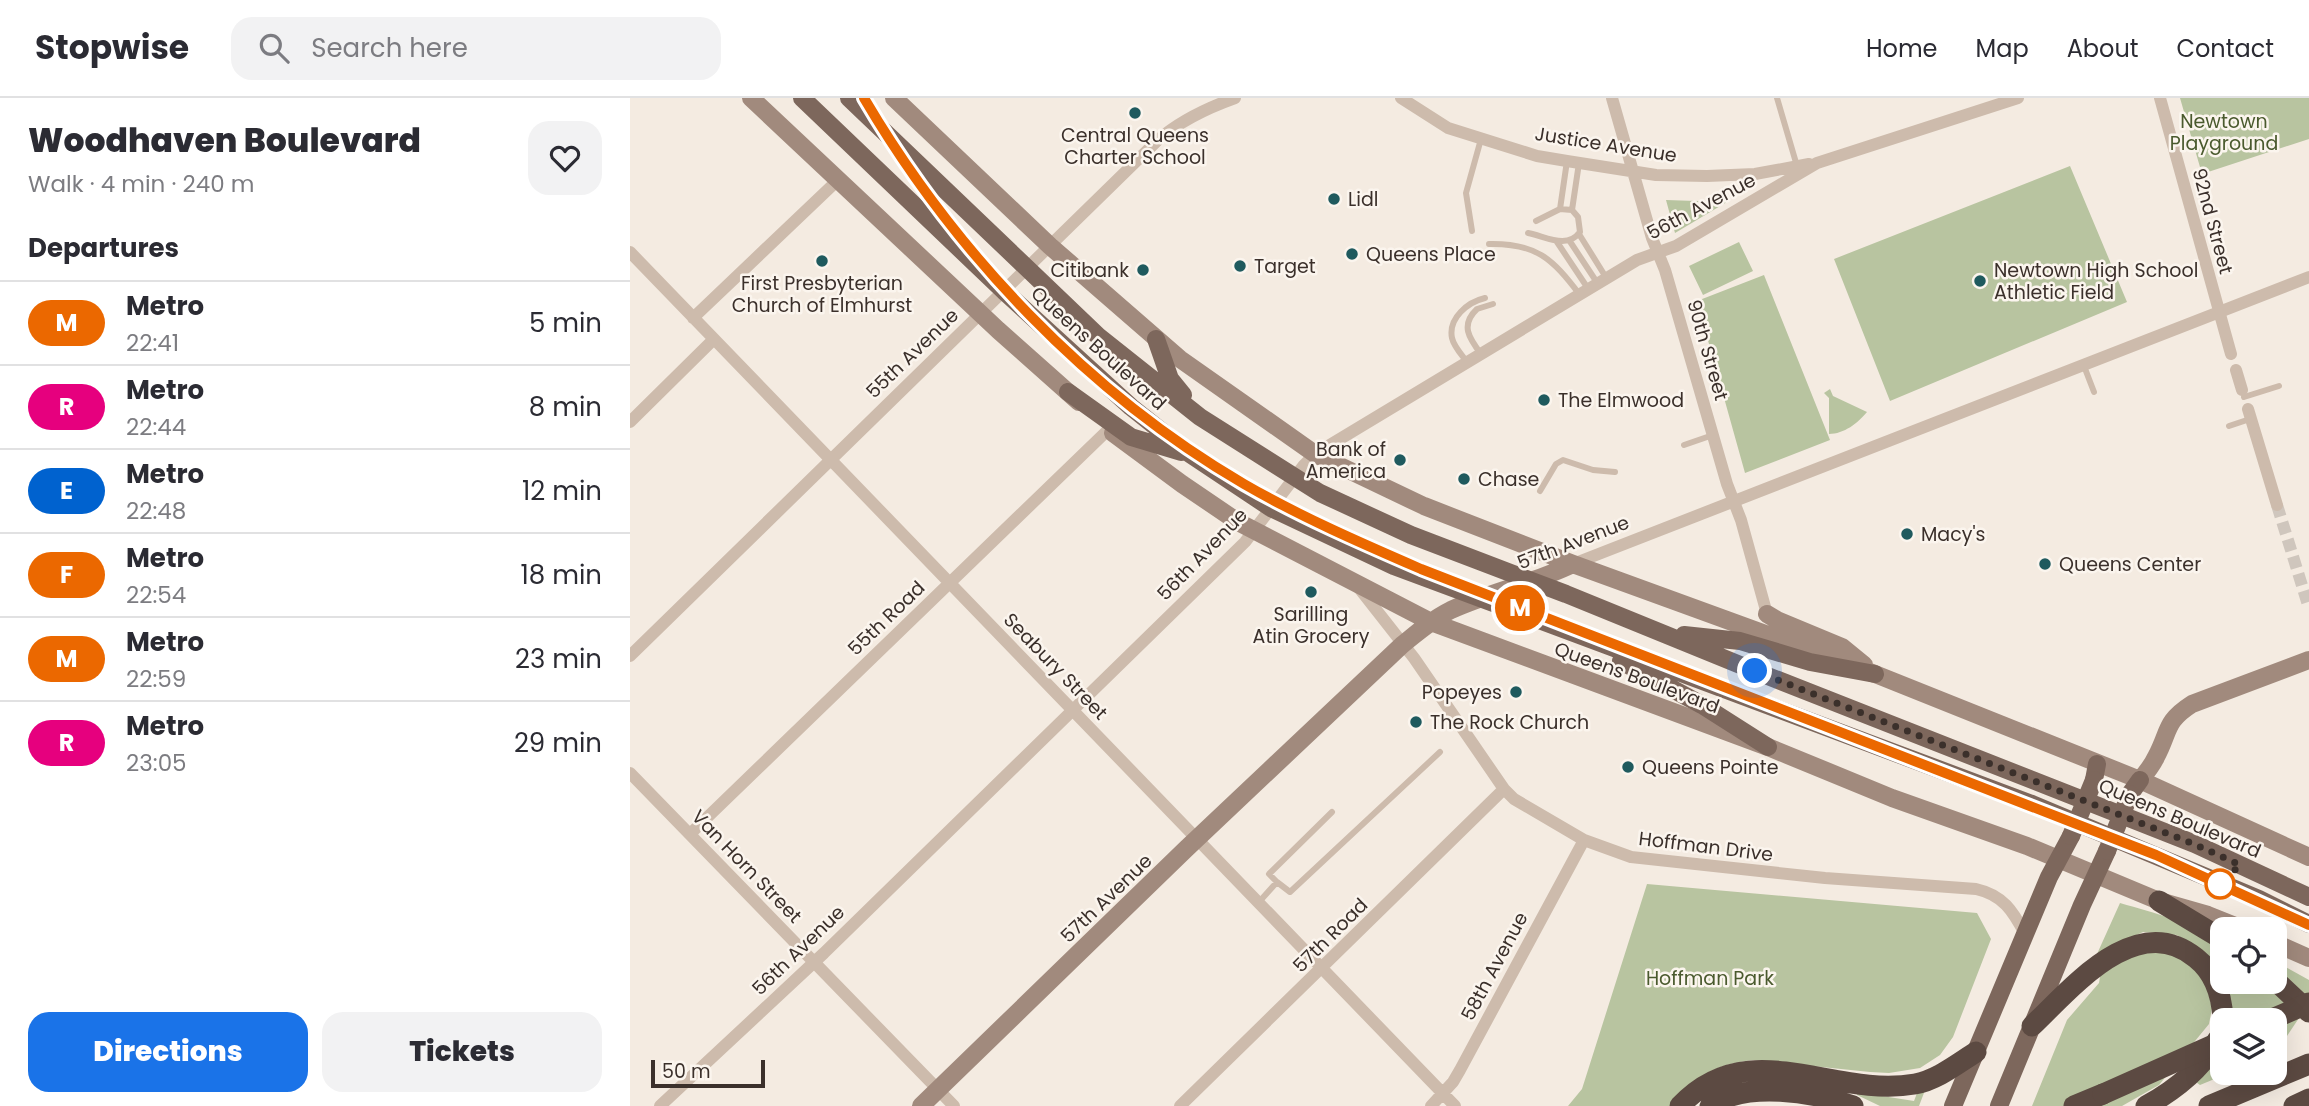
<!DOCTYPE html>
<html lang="en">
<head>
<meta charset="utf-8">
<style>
	:root { --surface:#fff; --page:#f2f2f3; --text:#2b2b33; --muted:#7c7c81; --line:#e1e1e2; --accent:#1a73e8 }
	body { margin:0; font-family:Poppins,sans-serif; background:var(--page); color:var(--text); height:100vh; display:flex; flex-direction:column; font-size:26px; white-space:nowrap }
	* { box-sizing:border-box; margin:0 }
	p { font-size:23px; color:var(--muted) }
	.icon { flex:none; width:38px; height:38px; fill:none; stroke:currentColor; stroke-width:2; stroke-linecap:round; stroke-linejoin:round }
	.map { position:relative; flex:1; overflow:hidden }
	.panel { display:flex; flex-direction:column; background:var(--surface); width:630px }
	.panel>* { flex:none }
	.badge { padding:0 14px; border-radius:23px; font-size:24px; line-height:46px }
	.fabs { position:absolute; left:1580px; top:819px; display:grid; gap:14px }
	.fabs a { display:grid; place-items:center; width:77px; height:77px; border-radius:14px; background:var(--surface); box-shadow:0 7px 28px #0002; font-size:35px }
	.scale { position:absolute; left:21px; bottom:18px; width:114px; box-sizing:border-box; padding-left:7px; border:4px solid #3b302b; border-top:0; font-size:19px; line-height:24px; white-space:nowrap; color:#3b302b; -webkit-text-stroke:5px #fbf5ee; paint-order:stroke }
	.you { position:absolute; width:35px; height:35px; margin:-18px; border:5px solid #fff; border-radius:50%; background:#1a73e8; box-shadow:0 0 0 10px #1a73e833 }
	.map>.badge { position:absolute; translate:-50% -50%; box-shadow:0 0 0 4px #fff }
	h2 { padding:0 28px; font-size:26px; line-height:63px }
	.round { display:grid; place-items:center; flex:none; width:74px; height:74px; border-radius:21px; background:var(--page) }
	.overview { display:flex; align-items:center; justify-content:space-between; height:119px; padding:0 28px }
	h1 { font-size:33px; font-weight:800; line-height:52px }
	.primary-button { display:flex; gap:14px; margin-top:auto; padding:14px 28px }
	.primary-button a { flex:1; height:80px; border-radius:21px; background:var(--accent); color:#fff; font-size:28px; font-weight:800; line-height:80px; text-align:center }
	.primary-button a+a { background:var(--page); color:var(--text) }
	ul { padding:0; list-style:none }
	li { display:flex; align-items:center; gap:21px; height:84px; padding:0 28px; border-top:2px solid var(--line) }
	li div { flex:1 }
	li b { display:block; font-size:26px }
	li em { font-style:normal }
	li .badge { min-width:77px; font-weight:700; text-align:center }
	header { display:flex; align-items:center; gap:42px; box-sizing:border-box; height:98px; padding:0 35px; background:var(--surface); border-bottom:2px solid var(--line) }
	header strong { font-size:33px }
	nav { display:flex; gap:38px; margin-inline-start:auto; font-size:24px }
	.search { width:490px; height:63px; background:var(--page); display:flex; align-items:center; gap:18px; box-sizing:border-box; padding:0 24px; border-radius:21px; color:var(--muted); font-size:26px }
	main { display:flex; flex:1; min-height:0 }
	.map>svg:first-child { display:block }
</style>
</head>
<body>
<header>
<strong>Stopwise</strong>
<div class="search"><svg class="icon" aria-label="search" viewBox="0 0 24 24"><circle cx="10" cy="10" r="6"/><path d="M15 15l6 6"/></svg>Search here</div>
<nav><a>Home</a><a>Map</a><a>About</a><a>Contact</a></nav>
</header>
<main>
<section class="panel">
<div class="overview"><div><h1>Woodhaven Boulevard</h1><p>Walk · 4 min · 240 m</p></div><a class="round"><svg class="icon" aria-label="heart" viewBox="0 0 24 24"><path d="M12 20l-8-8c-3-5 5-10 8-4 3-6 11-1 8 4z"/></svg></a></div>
<h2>Departures</h2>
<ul>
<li><span class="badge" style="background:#eb6800;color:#fff">M</span><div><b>Metro</b><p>22:41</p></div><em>5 min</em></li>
<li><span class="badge" style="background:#e6007e;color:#fff">R</span><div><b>Metro</b><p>22:44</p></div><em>8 min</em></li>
<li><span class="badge" style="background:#0062cf;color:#fff">E</span><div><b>Metro</b><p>22:48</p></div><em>12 min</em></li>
<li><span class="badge" style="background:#eb6800;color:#fff">F</span><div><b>Metro</b><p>22:54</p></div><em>18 min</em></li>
<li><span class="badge" style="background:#eb6800;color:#fff">M</span><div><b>Metro</b><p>22:59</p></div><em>23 min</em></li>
<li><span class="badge" style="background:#e6007e;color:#fff">R</span><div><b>Metro</b><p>23:05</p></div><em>29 min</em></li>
</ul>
<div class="primary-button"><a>Directions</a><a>Tickets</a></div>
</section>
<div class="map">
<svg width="1679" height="1008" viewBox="0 0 1679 1008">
	<rect width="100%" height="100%" fill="#f4ebe1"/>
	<path fill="#b8c4a0" d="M1550,0H1679V41L1572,76Z
		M1440,68L1497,204L1260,303L1204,161Z
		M1036,102L1097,104L1045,135Z
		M1109,144L1123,173L1073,197L1059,168Z
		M1134,177L1200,342L1115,375L1067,203Z
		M1200,291L1203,298L1237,314C1228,325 1214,336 1199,336V300L1194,295Z
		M1017,786L1347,815L1361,841L1323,939L1310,957L1290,970L1259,975L1240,974L1124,962C1084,966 1066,978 1040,1008H938L952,991Z
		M1490,805C1525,815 1565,825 1592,849V881L1579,858L1547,837L1513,834L1467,856Z
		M1522,852L1548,856L1566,868L1577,888L1582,910L1579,926L1529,987L1492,1008H1402L1437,922L1469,885L1471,873L1495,857Z
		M1645,863L1679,882V900L1645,869Z
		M1594,884H1632L1671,917L1645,956V922H1597L1599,892Z
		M1592,947V975H1599L1570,987L1563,982Z
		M1297,987L1289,1008H1250L1227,997V994L1284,1003L1289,990Z"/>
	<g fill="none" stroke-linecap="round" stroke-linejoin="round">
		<path stroke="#cfc6bd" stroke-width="12" stroke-dasharray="12 6" stroke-linecap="butt" d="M1647,407L1679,510"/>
		<path stroke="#cdbbac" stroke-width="6" d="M1147,0L1167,68
			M930,111L937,63
			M942,112L949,65
			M842,133L836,95L851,41
			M898,135C915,138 937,152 950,134L948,119L942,112L930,111L906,123
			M949,136L977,181
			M939,142L968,186
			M927,144L959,192
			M859,146C906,145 922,160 950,197
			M851,256C839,240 830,227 847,211L863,206
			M837,264C832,257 824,249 822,240C818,220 838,204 855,200
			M1454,268L1464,294
			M1614,299L1649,288
			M1599,328L1620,321
			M1054,347L1083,337
			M910,393L926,366L933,362L963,372L985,374
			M647,784L639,776L702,714
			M629,804L647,784L660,794L810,654"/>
		<path stroke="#cdbbac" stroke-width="12" d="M771,0L818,30L907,58L937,63L1026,77L1077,78L1125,76L1179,66
			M982,0L1022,140L1035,172L1097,386L1111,422L1137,516
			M1530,0L1601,256
			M0,154L825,1008
			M63,220L209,81
			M1606,272L1612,292
			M1618,311L1647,407
			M0,324L84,241
			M943,466L1679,179
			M729,490L784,560L874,691L884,701L954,742L1001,759L1195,780L1346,791C1373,797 1383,813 1395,836
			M0,558L528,42C551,22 577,10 605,0
			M0,675L324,1008
			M60,736L479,331
			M30,1008L194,855L615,444L674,367L685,356L1007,162L1046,148L1187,65L1388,0
			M550,1008L874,691
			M801,1008L823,984L830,972L954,742"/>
		<path stroke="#a18a7d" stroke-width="18" d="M121,0L368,232L449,304
			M264,0L420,148L550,261L685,356L794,408L943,466L1245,576L1510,682L1679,759
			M483,335L552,386L608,424L801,524L1138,649L1262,700L1397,748L1529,803L1578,817L1613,831
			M1137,516L1147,522L1212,549L1234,567
			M1510,682C1516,675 1522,668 1526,659C1540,633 1534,624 1562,606L1679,562
			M1645,845L1679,860
			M291,1008L557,750L772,547C788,534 803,521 821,512C861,494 904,485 943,466"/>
		<path stroke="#7d675c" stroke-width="18" d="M172,0L374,193L501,309L560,356L641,410L764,468L1402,706L1629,801L1679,826
			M219,0L468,238L570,319L690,395L781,437L936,496L1125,573L1565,746L1679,799
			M526,241L540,281L553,297
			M438,294L501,339L551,354
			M1054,537L1110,543L1180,564L1245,576
			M991,563L1072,607L1138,649
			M1464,682L1467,666
			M1500,696L1510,682
			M1323,1008L1419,779L1441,738
			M1369,1008L1452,807L1477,753"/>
		<path stroke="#5c4a42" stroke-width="21" d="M1529,803L1592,841
			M1645,882L1679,914
			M1402,928C1441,891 1506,811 1566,860C1585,875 1592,898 1593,922
			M1050,1008C1119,934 1202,1001 1285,986C1307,982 1327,966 1346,954
			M1080,1008C1116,983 1184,994 1223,1008
			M1444,1008L1473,996
			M1516,1008C1545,992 1573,970 1588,941
			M1579,1008L1679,966
			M1664,1008L1679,1001"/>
		<path stroke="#7d675c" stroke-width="18" d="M1441,738L1464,682
			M1477,753L1500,696"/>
		<path stroke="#5c4a42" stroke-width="21" d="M1640,922L1679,905
			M1473,996L1592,943"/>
	</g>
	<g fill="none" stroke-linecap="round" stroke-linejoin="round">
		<g stroke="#fff" stroke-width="16">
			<path id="line" d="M234,0C325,155 458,295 614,386C671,419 731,445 791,471L1526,757L1679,827"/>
		</g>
		<use href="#line" stroke="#eb6800" stroke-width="10"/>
		<path stroke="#3b302b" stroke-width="7" stroke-dasharray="0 12.6" d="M1125,573L1564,746L1610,767L1590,786"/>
	</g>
	<g fill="#1f5a5e" stroke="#fbf5ee" stroke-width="2.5">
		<circle cx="505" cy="15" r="7"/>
		<circle cx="704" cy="101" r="7"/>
		<circle cx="722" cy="156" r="7"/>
		<circle cx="192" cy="163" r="7"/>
		<circle cx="610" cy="168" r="7"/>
		<circle cx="513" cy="172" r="7"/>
		<circle cx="1350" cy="183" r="7"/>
		<circle cx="914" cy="302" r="7"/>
		<circle cx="770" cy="362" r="7"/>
		<circle cx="834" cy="381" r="7"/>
		<circle cx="1277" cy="436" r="7"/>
		<circle cx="1415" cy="466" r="7"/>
		<circle cx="681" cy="494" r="7"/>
		<circle cx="886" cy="594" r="7"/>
		<circle cx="786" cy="624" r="7"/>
		<circle cx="998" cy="669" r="7"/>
	</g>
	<circle fill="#fff" stroke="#eb6800" stroke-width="3.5" cx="1590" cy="786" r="14"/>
	<g text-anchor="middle" stroke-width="5" stroke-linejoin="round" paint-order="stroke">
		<g font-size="19" fill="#4a5a2e" stroke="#fbf5ee">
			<text x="1594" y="30">Newtown<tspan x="1594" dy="22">Playground</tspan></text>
			<text x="1080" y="887">Hoffman Park</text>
		</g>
		<g font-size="19" fill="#3b302b" stroke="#fbf5ee" text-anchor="start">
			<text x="505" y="44" text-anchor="middle">Central Queens<tspan x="505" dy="22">Charter School</tspan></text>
			<text x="718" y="108">Lidl</text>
			<text x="736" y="163">Queens Place</text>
			<text x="624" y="175">Target</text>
			<text x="499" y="179" text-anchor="end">Citibank</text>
			<text x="1364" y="179">Newtown High School<tspan x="1364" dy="22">Athletic Field</tspan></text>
			<text x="192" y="192" text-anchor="middle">First Presbyterian<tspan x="192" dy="22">Church of Elmhurst</tspan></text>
			<text x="928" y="309">The Elmwood</text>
			<text x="756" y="358" text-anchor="end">Bank of<tspan x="756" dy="22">America</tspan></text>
			<text x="848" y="388">Chase</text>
			<text x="1291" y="443">Macy's</text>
			<text x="1429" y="473">Queens Center</text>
			<text x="681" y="523" text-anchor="middle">Sarilling<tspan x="681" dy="22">Atin Grocery</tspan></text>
			<text x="872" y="601" text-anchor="end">Popeyes</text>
			<text x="800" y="631">The Rock Church</text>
			<text x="1012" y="676">Queens Pointe</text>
		</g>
		<g font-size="19" fill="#3b302b" stroke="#fbf5ee">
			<text transform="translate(976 46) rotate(9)" y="7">Justice Avenue</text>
			<text transform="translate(1071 108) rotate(-28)" y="7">56th Avenue</text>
			<text transform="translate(1583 123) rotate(75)" y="7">92nd Street</text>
			<text transform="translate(469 250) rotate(42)" y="7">Queens Boulevard</text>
			<text transform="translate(1078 252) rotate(74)" y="7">90th Street</text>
			<text transform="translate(282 255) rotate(-44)" y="7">55th Avenue</text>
			<text transform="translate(943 444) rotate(-21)" y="7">57th Avenue</text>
			<text transform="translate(572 456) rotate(-46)" y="7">56th Avenue</text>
			<text transform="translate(256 520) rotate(-44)" y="7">55th Road</text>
			<text transform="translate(426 568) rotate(46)" y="7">Seabury Street</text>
			<text transform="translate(1007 579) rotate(20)" y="7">Queens Boulevard</text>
			<text transform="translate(1550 720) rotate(23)" y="7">Queens Boulevard</text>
			<text transform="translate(1076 748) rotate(7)" y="7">Hoffman Drive</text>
			<text transform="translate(117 768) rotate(46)" y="7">Van Horn Street</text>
			<text transform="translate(476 800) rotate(-44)" y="7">57th Avenue</text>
			<text transform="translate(700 837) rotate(-45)" y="7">57th Road</text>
			<text transform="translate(168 852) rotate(-44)" y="7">56th Avenue</text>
			<text transform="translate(864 868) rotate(-62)" y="7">58th Avenue</text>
		</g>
	</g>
</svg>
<div class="fabs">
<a><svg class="icon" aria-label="locate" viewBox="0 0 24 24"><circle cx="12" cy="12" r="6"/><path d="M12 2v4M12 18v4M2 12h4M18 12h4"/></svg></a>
<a><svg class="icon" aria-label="layers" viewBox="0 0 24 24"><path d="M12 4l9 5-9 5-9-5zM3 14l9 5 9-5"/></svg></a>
</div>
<div class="scale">50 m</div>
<div class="you" style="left:1125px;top:573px"></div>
<b class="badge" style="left:890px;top:510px;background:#eb6800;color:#fff">M</b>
</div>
</main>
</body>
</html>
